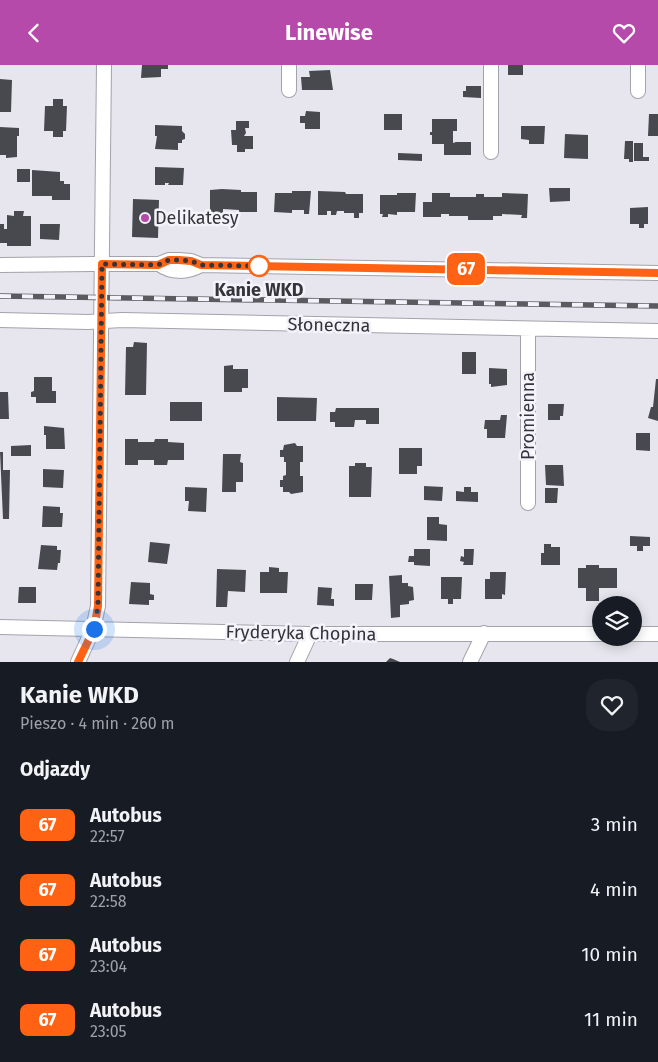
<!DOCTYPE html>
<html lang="pl">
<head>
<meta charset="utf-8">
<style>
	:root { --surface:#171b24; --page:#20242c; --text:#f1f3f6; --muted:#9ea1a6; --accent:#b54aaa }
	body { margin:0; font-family:"Fira Sans",sans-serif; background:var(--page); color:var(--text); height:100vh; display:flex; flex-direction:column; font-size:19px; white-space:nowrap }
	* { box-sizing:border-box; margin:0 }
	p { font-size:16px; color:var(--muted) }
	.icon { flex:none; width:28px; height:28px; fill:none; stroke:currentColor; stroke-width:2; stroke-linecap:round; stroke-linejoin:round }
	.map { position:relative; height:597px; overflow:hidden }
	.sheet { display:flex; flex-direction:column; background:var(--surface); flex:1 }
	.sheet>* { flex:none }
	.badge { padding:0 10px; border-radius:8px; font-size:18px; line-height:32px }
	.buttons { position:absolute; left:592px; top:531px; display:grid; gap:10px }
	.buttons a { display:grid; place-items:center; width:50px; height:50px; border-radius:50%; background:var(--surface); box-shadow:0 2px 12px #0003; font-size:25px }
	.you { position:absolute; width:25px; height:25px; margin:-12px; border:4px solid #fff; border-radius:50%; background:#1a73e8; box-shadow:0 0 0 8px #1a73e833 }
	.map>.badge { position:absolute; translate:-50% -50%; box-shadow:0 0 0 2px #fff }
	h2 { padding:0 20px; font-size:19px; line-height:45px }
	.round { display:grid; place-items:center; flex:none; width:52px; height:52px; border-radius:20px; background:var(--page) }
	.summary { display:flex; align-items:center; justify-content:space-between; height:85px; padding:0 20px }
	h1 { font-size:24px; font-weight:700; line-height:38px }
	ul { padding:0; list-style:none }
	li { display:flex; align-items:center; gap:15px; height:65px; padding:0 20px }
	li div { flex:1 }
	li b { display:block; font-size:19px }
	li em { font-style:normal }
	li .badge { min-width:55px; font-weight:700; text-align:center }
	header { display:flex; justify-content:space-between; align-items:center; height:65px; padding:0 20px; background:var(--accent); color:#fff; font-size:22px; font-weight:700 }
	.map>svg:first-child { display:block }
</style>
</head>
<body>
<header><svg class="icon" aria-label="back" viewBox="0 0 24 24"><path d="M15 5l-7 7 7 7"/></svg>Linewise<svg class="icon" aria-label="heart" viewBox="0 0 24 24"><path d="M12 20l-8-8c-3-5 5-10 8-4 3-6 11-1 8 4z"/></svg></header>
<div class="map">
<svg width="658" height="597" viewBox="0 0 658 597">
	<rect width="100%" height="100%" fill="#e7e6ee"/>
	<path fill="#48484f" d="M142,0H168V4H161V12L141,13Z
		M508,0H523V10H508Z
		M330,5L333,25H302L301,12H310L309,6Z
		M0,14L12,15L11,47H0Z
		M466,21H481V33L463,32V26H466Z
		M53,34H63V41H67L66,66H63V72H53V66H44L45,41H53Z
		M306,46L320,47V64H305V58H300V51H305Z
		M384,49H402V65H384Z
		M649,49H658V71H648Z
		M432,54H457V66H453V78L456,77H471V90H444V79H432V70H430V67H432Z
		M236,56H249V63H245L246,68L244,71H253V84H245V87H237V80H232L231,65H236Z
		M155,60L182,61V66L185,69V74L182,75V78H178V85L155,84L157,71H155Z
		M521,61H545L544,79H529V75L521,74Z
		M0,62L19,63V71H17V92L6,93V90H0Z
		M565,69L588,70V94L564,93Z
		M625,76H633V97H629V94H624Z
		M634,78H643V92H649V96H634Z
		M398,88L422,89V96L398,95Z
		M155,102L184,103L183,120H168L169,118H165V120H155Z
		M17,104H30V117H17Z
		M32,105L60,107V116H64V119H70V135H52V131H32Z
		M549,123H570V136L550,137Z
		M222,124L241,125V127H257V147H239V145L223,144V149H210V125Z
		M292,126H311L309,149H304V145H292V148L274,147L275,128H292Z
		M318,126L345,127L346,129H363V148H359V153H354V148H344V146H337L336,150H331V146H327V150H318Z
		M397,128H416L415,147H397V150L388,149V152H382L383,149H380V130H397Z
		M432,128H450V132H476V129H484V132H502V128L528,129L527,153H521L522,150L502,149V151H493V155H468V151H449V149H441V152H423V137H432Z
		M133,134L159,135L158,173L132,172Z
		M648,142V159H644V163H639V159H630V143Z
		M14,146H24L23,151H31V181H7V178H0V159H4V164H7V150L14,151Z
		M40,159H60L59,175L40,174Z
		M134,277L147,278L146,330H125L126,282H133Z
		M462,287H476V309H462Z
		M233,300V304H248V323H242V327H224V301Z
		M489,303L507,304V320L491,322V319H489Z
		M34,312H52V326H56V338H36V332H31V327L34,326Z
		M656,314H658V356L648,353L651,342H653Z
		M0,327H8L9,354H0Z
		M277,332L317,333L316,356H277Z
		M170,337H202V356H170Z
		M548,339H564L563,351H560V355H548Z
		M336,343H379V359H366V355H355L354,362H335V357H330V347H335Z
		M501,350H507L505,373H487V364H484L485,355H500Z
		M44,361L64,363L65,384H46V370H44Z
		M636,368H650V386L636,385Z
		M125,374H138V377H154L155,374H168V377L184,378V395H168L167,400H154V395H138V400H125Z
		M295,378L297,381H303V397H300V411H303V427L291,429L289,427H283V422H280V415H283V411L286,410V397H284V392H280V385H283L284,380Z
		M31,380V391H11V381Z
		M399,383H422V401H417V409H399Z
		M0,387H3V405H10L9,454H3Z
		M223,389H241L240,397L243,398V417H236V427H222Z
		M355,398H366V402H372L371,432H349V401H355Z
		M545,400H563L564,421L546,420Z
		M43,404L64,405L63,423L43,422Z
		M424,421L443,422L442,436L424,435Z
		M185,422L207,423L206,447L188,446L189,436H185Z
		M464,422H471V427H478V437L456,436V426L464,427Z
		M545,423H558L557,438H545Z
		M43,441L60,442V448H63L62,462H42Z
		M427,452H439V459L447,460V476L427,475Z
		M630,471L650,472V481H643V486H637V481H630Z
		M150,477L170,479L167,499L148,497Z
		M544,479H551V482H560V500H541V488H544Z
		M41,480L57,481V485H61L60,498H58L57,505L38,504Z
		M414,484H430V501L414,500V497H408L409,491H414Z
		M464,484H474L473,500H463L464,497L460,496L461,491L464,492Z
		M586,500H599V503H617V523H599V536H586V523H578V503H586Z
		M269,502L279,503V507H288L287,528H260V507H269Z
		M217,504L246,505L245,527L228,526L227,542H216Z
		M490,507H506L505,530L502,529V534H485V514H490Z
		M402,510V518H408V521L413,522L414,535L409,536V539L400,540V552L391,553L389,511Z
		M441,512H462L461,534H453V539H448V534H441Z
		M131,517L150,518V529L154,530V535H149V540L129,539Z
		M355,519H373L372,535H355Z
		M19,522H36V538H18Z
		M318,522L332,523L331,534H334V541L317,540Z
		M390,593L393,594L400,597H386Z"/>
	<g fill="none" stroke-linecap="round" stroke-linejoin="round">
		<g stroke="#a3a3ab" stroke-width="16">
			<path id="minor" d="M491,0V87
				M638,0V26
				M289,25V0
				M159,199C171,208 187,208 201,200
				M0,200L93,199H159L169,195H179L191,196L201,200L658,208
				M0,255L88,257L122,255L658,266
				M528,438V264
				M0,562L310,569H601
				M634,569H658
				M78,597L93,564L98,541L104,0
				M297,597L310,569
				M470,597L484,568"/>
		</g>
		<use href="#minor" stroke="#fff" stroke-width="14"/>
		<g stroke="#5b5a5f" stroke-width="5.5">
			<path id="rail" d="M0,231L658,241"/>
		</g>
		<use href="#rail" stroke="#f4f3fc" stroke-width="4" stroke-dasharray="11" stroke-linecap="butt"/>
	</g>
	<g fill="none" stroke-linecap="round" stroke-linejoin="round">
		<g stroke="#fff" stroke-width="11">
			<path id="line" d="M78,597L94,564L98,541L102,199L158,200L169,195H179L191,196L201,200L658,208"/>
		</g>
		<use href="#line" stroke="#ff6213" stroke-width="8"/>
		<path stroke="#353438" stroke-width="5" stroke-dasharray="0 9" d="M94,564L98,541L102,199L158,200L169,195H179L191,196L201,200L259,201"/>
	</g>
	<circle fill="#b54aaa" stroke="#f4f3fc" stroke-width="2" cx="145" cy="153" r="5"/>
	<circle fill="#fff" stroke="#ff6213" stroke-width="2.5" cx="259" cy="201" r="10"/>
	<g text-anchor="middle" stroke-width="5" stroke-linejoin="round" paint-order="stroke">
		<g font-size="18" fill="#353438" stroke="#f4f3fc" text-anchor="start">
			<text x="155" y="159">Delikatesy</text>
		</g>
		<g font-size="18" font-weight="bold" fill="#353438" stroke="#f4f3fc">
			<text x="259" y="231">Kanie WKD</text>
		</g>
		<g font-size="18" fill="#353438" stroke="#f4f3fc">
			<text transform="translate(329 260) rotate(1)" y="6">Słoneczna</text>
			<text transform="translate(528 351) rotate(-90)" y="6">Promienna</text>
			<text transform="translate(301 568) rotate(1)" y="6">Fryderyka Chopina</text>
		</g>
	</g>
</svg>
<div class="buttons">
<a><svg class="icon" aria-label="layers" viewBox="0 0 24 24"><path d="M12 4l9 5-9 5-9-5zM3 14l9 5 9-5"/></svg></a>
</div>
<div class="you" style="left:94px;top:564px"></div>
<b class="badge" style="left:466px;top:204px;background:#ff6213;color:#fff">67</b>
</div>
<section class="sheet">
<div class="summary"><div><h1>Kanie WKD</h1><p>Pieszo · 4 min · 260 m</p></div><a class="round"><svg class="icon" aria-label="heart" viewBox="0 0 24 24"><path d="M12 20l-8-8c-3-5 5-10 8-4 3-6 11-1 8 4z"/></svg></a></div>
<h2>Odjazdy</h2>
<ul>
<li><span class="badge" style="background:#ff6213;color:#fff">67</span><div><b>Autobus</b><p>22:57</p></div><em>3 min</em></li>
<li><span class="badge" style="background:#ff6213;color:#fff">67</span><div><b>Autobus</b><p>22:58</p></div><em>4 min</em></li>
<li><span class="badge" style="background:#ff6213;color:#fff">67</span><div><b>Autobus</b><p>23:04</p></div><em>10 min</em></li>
<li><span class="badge" style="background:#ff6213;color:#fff">67</span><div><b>Autobus</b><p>23:05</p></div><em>11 min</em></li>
</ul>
</section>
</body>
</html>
